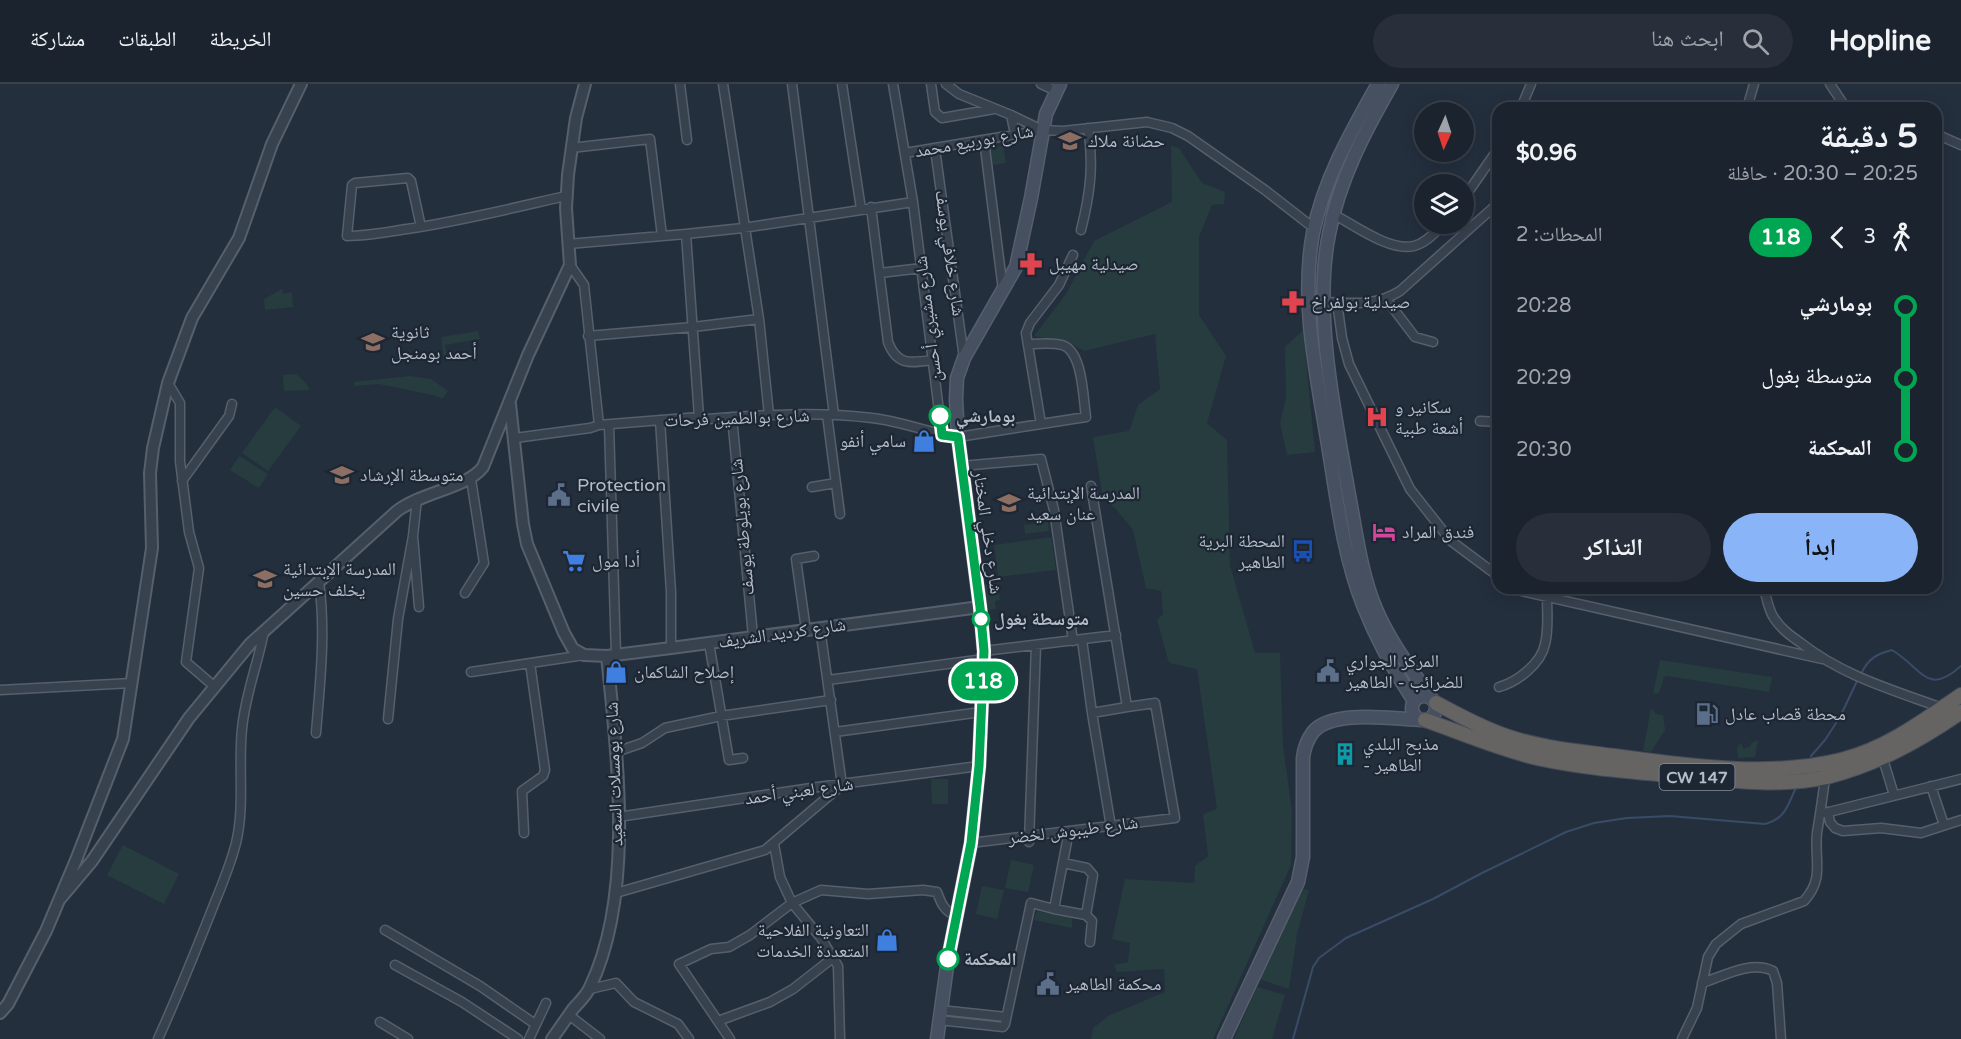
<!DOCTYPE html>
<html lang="ar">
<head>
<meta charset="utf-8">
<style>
	:root { --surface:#1b232e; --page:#282f3a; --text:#f1f3f6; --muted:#a0a4aa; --line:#39404a; --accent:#8ab4f8 }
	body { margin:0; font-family:"Varela Round","Noto Naskh Arabic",sans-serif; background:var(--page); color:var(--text); direction:rtl; height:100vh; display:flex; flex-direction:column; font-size:22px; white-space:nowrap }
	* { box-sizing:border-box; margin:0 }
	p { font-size:20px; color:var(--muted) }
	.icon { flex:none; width:33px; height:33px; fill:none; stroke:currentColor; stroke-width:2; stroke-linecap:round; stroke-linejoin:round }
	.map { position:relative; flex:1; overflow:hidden; direction:ltr }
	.side { position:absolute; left:1492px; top:18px; width:450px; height:492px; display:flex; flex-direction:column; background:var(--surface); border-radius:18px; box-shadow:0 3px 15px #0003,0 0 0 2px var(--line); direction:rtl }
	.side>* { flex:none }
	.badge { padding:0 12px; border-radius:20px; font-size:21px; line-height:39px }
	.needle { width:39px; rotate:183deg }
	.tools { position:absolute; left:1414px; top:18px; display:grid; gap:12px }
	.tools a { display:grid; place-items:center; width:60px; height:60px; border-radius:50%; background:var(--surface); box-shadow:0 3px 15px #0003,0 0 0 2px var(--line); font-size:30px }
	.map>.badge { position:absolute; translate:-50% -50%; box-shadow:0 0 0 3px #fff }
	.legs { display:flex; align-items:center; gap:9px; height:66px; padding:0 24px; font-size:20px }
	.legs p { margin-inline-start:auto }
	.overview { display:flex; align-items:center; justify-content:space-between; height:102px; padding:0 24px }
	h1 { font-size:33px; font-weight:700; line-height:45px }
	.primary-button { display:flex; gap:12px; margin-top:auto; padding:12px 24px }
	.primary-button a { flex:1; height:69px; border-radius:36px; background:var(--accent); color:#111; font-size:24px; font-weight:700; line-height:69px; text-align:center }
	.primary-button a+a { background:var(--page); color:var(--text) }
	ul { padding:0 24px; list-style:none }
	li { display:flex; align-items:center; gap:21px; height:72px; font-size:22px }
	li i { display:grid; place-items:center; width:9px; height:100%; margin:0 8px; background:currentColor }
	li i::after { content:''; width:15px; height:15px; margin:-8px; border:4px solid; border-radius:50%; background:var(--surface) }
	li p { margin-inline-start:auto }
	li:first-child i { background:linear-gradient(#0000 50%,currentColor 0) }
	li:last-child i { background:linear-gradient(currentColor 50%,#0000 0) }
	header { display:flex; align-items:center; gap:36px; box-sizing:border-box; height:84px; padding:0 30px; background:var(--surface); border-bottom:2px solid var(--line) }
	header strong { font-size:28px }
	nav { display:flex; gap:33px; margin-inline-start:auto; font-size:21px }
	.search { width:420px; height:54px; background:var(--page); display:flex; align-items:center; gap:15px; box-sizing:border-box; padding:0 21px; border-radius:33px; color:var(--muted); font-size:22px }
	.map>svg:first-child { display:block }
</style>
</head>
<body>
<header>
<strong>Hopline</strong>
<div class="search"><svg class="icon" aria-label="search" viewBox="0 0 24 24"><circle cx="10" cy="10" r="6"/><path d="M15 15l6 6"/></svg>ابحث هنا</div>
<nav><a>الخريطة</a><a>الطبقات</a><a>مشاركة</a></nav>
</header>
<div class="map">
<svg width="1961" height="955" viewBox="0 0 1961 955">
	<rect width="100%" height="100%" fill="#242f3e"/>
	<path fill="#263c3f" d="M1003,61L1006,79L993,81L990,64Z
		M1171,62L1179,64L1202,99L1225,108L1224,120L1212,121L1199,153V231L1226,272L1207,339L1227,356L1230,481L1255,569H1280L1283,662L1292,727L1291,781L1213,955H1091L1093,944L1110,931L1165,908L1164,885L1117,888L1114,881L1128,878L1130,859L1112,855L1125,795L1194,799L1195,782L1208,772L1203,730L1217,725L1197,585L1169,579L1157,536L1163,530L1161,507L1146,504L1133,446L1116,425L1103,415L1093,353L1129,347L1138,321L1160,305L1155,250L1084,267L1068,258L1034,252L1066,210L1094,157L1172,118Z
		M282,205L283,210L292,208L293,223L265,226L264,215Z
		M1303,246L1315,368L1287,371L1280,339L1286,314L1285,263Z
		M478,247L480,255L445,261L447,272H450V275L444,276L441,253Z
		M296,290L306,299L310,306L284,307L283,291Z
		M409,292L431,295L448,307L442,315L437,312L379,300L354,302V298Z
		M275,323L301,342L268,387L242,369Z
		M239,372L268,390L259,404L230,386Z
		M1048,438L1049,447L1025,450L1024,441Z
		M1051,453L1056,486L998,493L994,461Z
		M998,499L1000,516L995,517L996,525L987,526L984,501Z
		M1660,576L1772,593L1769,608L1667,592L1664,593L1659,609L1653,610Z
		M1651,624L1656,630L1663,631L1665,646L1651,668L1643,667Z
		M1758,656L1755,673L1738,674L1737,663L1741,659L1744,665L1751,662V659Z
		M931,695H948V720H932Z
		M123,761L179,790L164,820L107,791Z
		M1011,776L1034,781L1028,808L1005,804Z
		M982,802L1004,806L997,835L976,830Z
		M1302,805L1309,806L1297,850L1289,905L1259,895Z
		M1037,827L1072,834V844L1034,836Z
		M1257,903L1285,911L1272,955H1234Z"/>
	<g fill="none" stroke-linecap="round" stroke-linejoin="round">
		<path stroke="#394c67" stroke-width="2" d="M1861,590C1868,575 1876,570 1892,566C1922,584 1927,613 1961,582
			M1811,672L1825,656L1840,633L1858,595
			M1293,955L1313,883L1319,874L1346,854L1433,815L1482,789L1566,748L1594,739L1627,734L1670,732L1765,740C1787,734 1787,721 1797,702"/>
		<g stroke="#565f6c" stroke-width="11">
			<path id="minor" d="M680,0L687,56
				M723,0L759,235L769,331
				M792,0L834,331
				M842,0L861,125
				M893,0L913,118L942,351
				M931,0L935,28L942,34L994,25
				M946,0L959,10L1011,31L1042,46L1063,47L1147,38L1172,44L1188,52L1265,106L1315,145
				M1041,0L1056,7
				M1830,0L1846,24
				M1521,24L1531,0
				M1747,24L1754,0
				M1011,31L1015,50
				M1936,50L1961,61
				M984,56L1003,206
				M571,64L650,55L662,152
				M935,65L964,274
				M905,69L1042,46
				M1464,114L1498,65
				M871,123L888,258C897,282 911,279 932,276
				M1333,130C1354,141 1390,168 1414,162C1426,159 1435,148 1444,140
				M421,143L411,97L408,94L355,99L352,101L347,152C367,152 387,148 407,145C461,137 513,124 566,112
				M1081,146C1090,111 1094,80 1088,44
				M686,150L699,333
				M568,160L686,150L743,144L913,118
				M570,181L584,201L599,341
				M880,189L922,184
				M1386,215L1415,253L1433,258
				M1324,218C1353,219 1374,223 1400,207L1495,122
				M1337,218L1342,254L1349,280L1410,405L1451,457L1498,492
				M588,252L693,243L759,235
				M168,299L180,319V377L183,401L189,448L199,484L186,578L215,603
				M827,331L840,430
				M732,333L753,552
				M660,336L671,508V564
				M1480,337L1498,338
				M1041,340L1026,249L1030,239L1059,201L1073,171
				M609,341L616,571
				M515,354L590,344L599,341L699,333L707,335C762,331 818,327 872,334C901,337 929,349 958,353L1086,333C1083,314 1083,267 1062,261C1051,258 1039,260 1029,260
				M961,382L1041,375L1054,426L1073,557
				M182,397L229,332L232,320
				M812,403L836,399
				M417,415L413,452L419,523
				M1514,504L1517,506L1822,575
				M1764,504C1767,515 1768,525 1774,534C1781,545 1791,552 1801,559C1843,592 1893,606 1942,624
				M465,509L484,479L471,395
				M806,546L796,475L814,472
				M1082,556L1092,629L1127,623L1091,402
				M709,559L729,676L743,674
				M984,567L1116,551
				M471,588L584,571
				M828,596L984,575
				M1499,603C1517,598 1541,580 1545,560C1549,545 1547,528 1547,513
				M0,606L132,599
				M1092,629L1111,743
				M388,635L398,535L413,452
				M835,648L981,628
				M316,649C320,599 326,548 319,498
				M616,668L642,659L665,644L721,632L831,616
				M1883,675L1894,711
				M1931,702L1944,741
				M1828,728L1830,738L1835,744L1843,747L1881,744L1921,749L1961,736
				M1825,729L1961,695
				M618,733L818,703L979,682
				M524,749L522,707L543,692L545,686L530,579
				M1029,758L1036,561
				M971,759L1175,734L1155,619L1127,623
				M774,760L780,793L792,819L821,854L838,882L840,955
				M616,809L765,766L842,701L820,544
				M1054,825L1086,831L1093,791L1087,784L1063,779
				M1086,831L1092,837L1090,858
				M385,846L480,902L535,940
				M395,881L462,918L518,955
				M1702,899C1724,892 1751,876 1773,887L1777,899L1781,955
				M590,905L616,899L634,918L678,940L689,955
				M940,926L1006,933
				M569,931L600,955
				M939,936L1003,943L1005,940L1031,819L1054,825L1069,747
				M718,937L770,918L793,905L834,873
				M380,938L408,955
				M158,955C177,913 194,871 211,828C220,805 230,783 236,759C245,722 238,683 242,645C245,611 258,580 264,547
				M529,955L546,919
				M730,955L679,880L711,865L729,863L750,851L792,819L821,806L868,810L923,806L937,808C941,819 944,827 956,832
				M1682,955L1697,924L1708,873L1716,860L1741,840L1804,817C1825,794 1814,776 1817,749C1820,730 1823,712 1825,693"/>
		</g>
		<g stroke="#565f6c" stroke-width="14">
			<path id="tertiary" d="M510,320L523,440L527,460L564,549L573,565L584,571L607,572L671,564L980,523
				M60,815L92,777L189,634L250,560L397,427C422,408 467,404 483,383L528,271L570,181L566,124L568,91L576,34L585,0
				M0,929L8,920L46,847L76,776L123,655L152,464L150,389L153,364L168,299L192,234L239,154L272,60L301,0
				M552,955C559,945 566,935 573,925C579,918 587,911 590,903C635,810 617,672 607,572"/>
		</g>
		<g stroke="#565f6c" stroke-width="15">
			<path id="secondary" d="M1378,0C1351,48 1324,95 1313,149C1300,219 1317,293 1328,361C1337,415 1343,470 1363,521C1376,554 1394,587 1414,617
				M1392,0C1365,47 1339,96 1329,150C1313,228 1335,332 1349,411C1356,448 1361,490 1376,525C1390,558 1411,585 1431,614
				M1412 624a12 12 0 1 1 24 0a12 12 0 1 1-24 0Z
				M937,955L948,875L971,759L979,682L984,567L980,523L958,353L956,315L957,294L964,274L1016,183L1031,114L1046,30L1060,0
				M1224,955L1298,798L1303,773V674C1304,665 1307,656 1313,648C1332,625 1393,635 1421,636"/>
		</g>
		<g stroke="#434c59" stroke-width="16">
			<path id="trunk" d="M1436,619C1458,631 1482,644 1506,652C1541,664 1577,667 1614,672C1688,682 1767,694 1841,676C1886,665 1923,637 1961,611
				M1425,636C1462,649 1499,665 1537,674C1587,685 1639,688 1691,693C1736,697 1782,703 1827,693C1877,680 1919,657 1961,628"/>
		</g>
		<use href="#minor" stroke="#38414e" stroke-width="8"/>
		<use href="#tertiary" stroke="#38414e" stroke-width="10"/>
		<use href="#secondary" stroke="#465061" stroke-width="12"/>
		<use href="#trunk" stroke="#656462" stroke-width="14"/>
	</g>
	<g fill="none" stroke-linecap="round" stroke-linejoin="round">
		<g stroke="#fff" stroke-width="14">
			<path id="line-1" d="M940,332L942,351L958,353L980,523L984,567L979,682L971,759L948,875"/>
		</g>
		<use href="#line-1" stroke="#00a651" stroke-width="9"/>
	</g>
	<defs>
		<g id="school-bare" transform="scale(1.8)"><path d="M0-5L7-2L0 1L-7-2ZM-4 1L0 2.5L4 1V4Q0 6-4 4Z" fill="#8d6e63" stroke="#1d2633" stroke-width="2.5" paint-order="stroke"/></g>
		<g id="pharmacy-bare" transform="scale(1.8)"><path d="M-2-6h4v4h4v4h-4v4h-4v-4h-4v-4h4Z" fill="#e0444e" stroke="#1d2633" stroke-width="2.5" paint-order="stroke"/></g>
		<g id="hospital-bare" transform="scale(1.8)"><path d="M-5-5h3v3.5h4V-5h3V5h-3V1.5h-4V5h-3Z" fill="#e0444e" stroke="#1d2633" stroke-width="2.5" paint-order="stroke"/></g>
		<g id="shop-bare" transform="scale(1.8)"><path d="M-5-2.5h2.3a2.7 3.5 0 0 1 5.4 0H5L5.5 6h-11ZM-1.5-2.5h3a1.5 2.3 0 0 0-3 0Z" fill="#3f7fe0" stroke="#1d2633" stroke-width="2.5" paint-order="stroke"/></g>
		<g id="civic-bare" transform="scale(1.8)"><path d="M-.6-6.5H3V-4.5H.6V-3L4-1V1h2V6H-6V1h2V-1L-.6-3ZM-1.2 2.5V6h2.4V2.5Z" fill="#5c6f8a" stroke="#1d2633" stroke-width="2.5" paint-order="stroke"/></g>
		<g id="hotel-bare" transform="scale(1.8)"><path d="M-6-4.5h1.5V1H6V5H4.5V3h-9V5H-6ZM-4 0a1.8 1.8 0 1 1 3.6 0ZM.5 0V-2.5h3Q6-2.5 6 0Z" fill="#d1479c" stroke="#1d2633" stroke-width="2.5" paint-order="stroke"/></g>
		<g id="bus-bare" transform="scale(1.8)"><path d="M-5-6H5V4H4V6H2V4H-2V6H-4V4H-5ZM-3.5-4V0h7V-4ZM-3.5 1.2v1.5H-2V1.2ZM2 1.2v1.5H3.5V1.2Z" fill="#1a4fb4" stroke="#1d2633" stroke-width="2.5" paint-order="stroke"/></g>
		<g id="supermarket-bare" transform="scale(1.8)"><path d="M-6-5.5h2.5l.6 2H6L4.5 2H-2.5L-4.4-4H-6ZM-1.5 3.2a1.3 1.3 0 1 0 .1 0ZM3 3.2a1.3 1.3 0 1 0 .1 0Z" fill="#3f7fe0" stroke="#1d2633" stroke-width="2.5" paint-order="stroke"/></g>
		<g id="fuel-bare" transform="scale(1.8)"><path d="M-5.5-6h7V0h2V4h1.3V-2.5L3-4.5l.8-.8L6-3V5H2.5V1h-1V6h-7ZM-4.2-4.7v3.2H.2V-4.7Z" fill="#5c6f8a" stroke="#1d2633" stroke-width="2.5" paint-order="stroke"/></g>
		<g id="building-bare" transform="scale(1.8)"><path d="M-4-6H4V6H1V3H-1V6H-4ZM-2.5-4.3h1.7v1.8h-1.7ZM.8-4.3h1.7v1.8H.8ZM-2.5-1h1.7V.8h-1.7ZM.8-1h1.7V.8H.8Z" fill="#0f9aa8" stroke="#1d2633" stroke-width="2.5" paint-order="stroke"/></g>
	</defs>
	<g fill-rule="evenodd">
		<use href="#school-bare" x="1070" y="57"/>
		<use href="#pharmacy-bare" x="1031" y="180"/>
		<use href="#pharmacy-bare" x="1293" y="218"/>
		<use href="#school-bare" x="373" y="258"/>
		<use href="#hospital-bare" x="1377" y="333"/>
		<use href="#shop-bare" x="924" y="357"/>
		<use href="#school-bare" x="342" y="391"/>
		<use href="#civic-bare" x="559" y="411"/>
		<use href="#school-bare" x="1009" y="419"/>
		<use href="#hotel-bare" x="1384" y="448"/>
		<use href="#bus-bare" x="1303" y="467"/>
		<use href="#supermarket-bare" x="574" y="477"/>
		<use href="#school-bare" x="265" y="495"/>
		<use href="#civic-bare" x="1328" y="587"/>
		<use href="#shop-bare" x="616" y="588"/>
		<use href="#fuel-bare" x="1707" y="630"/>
		<use href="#building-bare" x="1345" y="670"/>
		<use href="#shop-bare" x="887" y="856"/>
		<use href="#civic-bare" x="1048" y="900"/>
	</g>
	<g fill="#fff" stroke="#00a651" stroke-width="3">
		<circle cx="940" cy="332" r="10"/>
		<circle cx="981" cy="535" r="8"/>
		<circle cx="948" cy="875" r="10"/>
	</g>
	<g text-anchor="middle" stroke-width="4.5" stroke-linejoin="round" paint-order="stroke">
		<rect fill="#1d2633" stroke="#878f9c" stroke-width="1.5" x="1659.5" y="680" width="75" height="26" rx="4.5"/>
		<g font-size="16" font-weight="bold" fill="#b4bcc9">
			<text x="1697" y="699">CW 147</text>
		</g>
		<g font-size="18" fill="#b4bcc9" stroke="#1d2633">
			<text transform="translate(974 57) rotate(-10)" y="6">شارع بوربيع محمد</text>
			<text transform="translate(950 169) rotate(82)" y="6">شارع خلافي يوسف</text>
			<text transform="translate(928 235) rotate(-97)" y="6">شارع مشيري أحسن</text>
			<text transform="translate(737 334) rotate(-2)" y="6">شارع بوالطمين فرحات</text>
			<text transform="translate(742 443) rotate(-95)" y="6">شارع بويلوطة يوسف</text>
			<text transform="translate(988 448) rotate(82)" y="6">شارع دخلي المختار</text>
			<text transform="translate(782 549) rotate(-8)" y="6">شارع كرديد الشريف</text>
			<text transform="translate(614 690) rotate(-92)" y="6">شارع بومسلات السعيد</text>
			<text transform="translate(799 707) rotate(-8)" y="6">شارع لعبني أحمد</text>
			<text transform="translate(1073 746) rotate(-7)" y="6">شارع طيبوش لخضر</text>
		</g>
		<g font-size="18" fill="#b4bcc9" stroke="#1d2633" text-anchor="start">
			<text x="1088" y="63">حضانة ملاك</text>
			<text x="1049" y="186">صيدلية مهيبل</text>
			<text x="1311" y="224">صيدلية بولفراخ</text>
			<text x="391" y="254">ثانوية<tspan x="391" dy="21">أحمد بومنجل</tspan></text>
			<text x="1395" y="329">سكانير و<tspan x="1395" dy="21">أشعة طبية</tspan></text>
			<text x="906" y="363" text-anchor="end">سامي أنفو</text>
			<text x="360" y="397">متوسطة الإرشاد</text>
			<text x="577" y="407">Protection<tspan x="577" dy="21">civile</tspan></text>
			<text x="1027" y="415">المدرسة الإبتدائية<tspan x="1027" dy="21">عنان سعيد</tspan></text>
			<text x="1402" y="454">فندق المراد</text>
			<text x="1285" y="463" text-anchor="end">المحطة البرية<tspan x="1285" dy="21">الطاهير</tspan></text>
			<text x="592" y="483">أدا مول</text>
			<text x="283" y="491">المدرسة الإبتدائية<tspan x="283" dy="21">يخلف حسين</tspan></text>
			<text x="1346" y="583">المركز الجواري<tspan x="1346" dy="21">للضرائب - الطاهير</tspan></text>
			<text x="634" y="594">إصلاح الشاكمان</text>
			<text x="1725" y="636">محطة قصاب عادل</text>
			<text x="1363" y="666">مذبح البلدي<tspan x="1363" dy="21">- الطاهير</tspan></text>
			<text x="869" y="852" text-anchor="end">التعاونية الفلاحية<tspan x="869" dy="21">المتعددة الخدمات</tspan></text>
			<text x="1066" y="906">محكمة الطاهير</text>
		</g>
		<g font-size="18" font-weight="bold" fill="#b4bcc9" stroke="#1d2633" text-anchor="start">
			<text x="956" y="338">بومارشي</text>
			<text x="994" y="541">متوسطة بغول</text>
			<text x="964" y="881">المحكمة</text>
		</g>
	</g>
</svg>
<div class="tools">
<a><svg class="needle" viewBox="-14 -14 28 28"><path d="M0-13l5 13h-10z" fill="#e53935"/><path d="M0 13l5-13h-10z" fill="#a0a4aa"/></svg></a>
<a><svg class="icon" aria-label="layers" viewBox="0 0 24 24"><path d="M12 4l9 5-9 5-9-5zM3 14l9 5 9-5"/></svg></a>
</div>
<b class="badge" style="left:983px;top:597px;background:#00a651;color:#fff">118</b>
<section class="side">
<div class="overview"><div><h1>5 دقيقة</h1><p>20:25 – 20:30 · حافلة</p></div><b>$0.96</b></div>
<div class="legs"><svg class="icon" aria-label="walk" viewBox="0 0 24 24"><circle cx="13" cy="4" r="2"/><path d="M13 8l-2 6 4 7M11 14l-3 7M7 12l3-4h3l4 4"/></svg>3<svg class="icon" aria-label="back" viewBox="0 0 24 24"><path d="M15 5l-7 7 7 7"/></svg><b class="badge" style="background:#00a651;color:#fff">118</b><p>المحطات: 2</p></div>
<ul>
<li><i style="color:#00a651"></i><b>بومارشي</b><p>20:28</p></li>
<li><i style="color:#00a651"></i><span>متوسطة بغول</span><p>20:29</p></li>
<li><i style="color:#00a651"></i><b>المحكمة</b><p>20:30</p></li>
</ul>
<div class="primary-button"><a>ابدأ</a><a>التذاكر</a></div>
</section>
</div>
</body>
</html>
